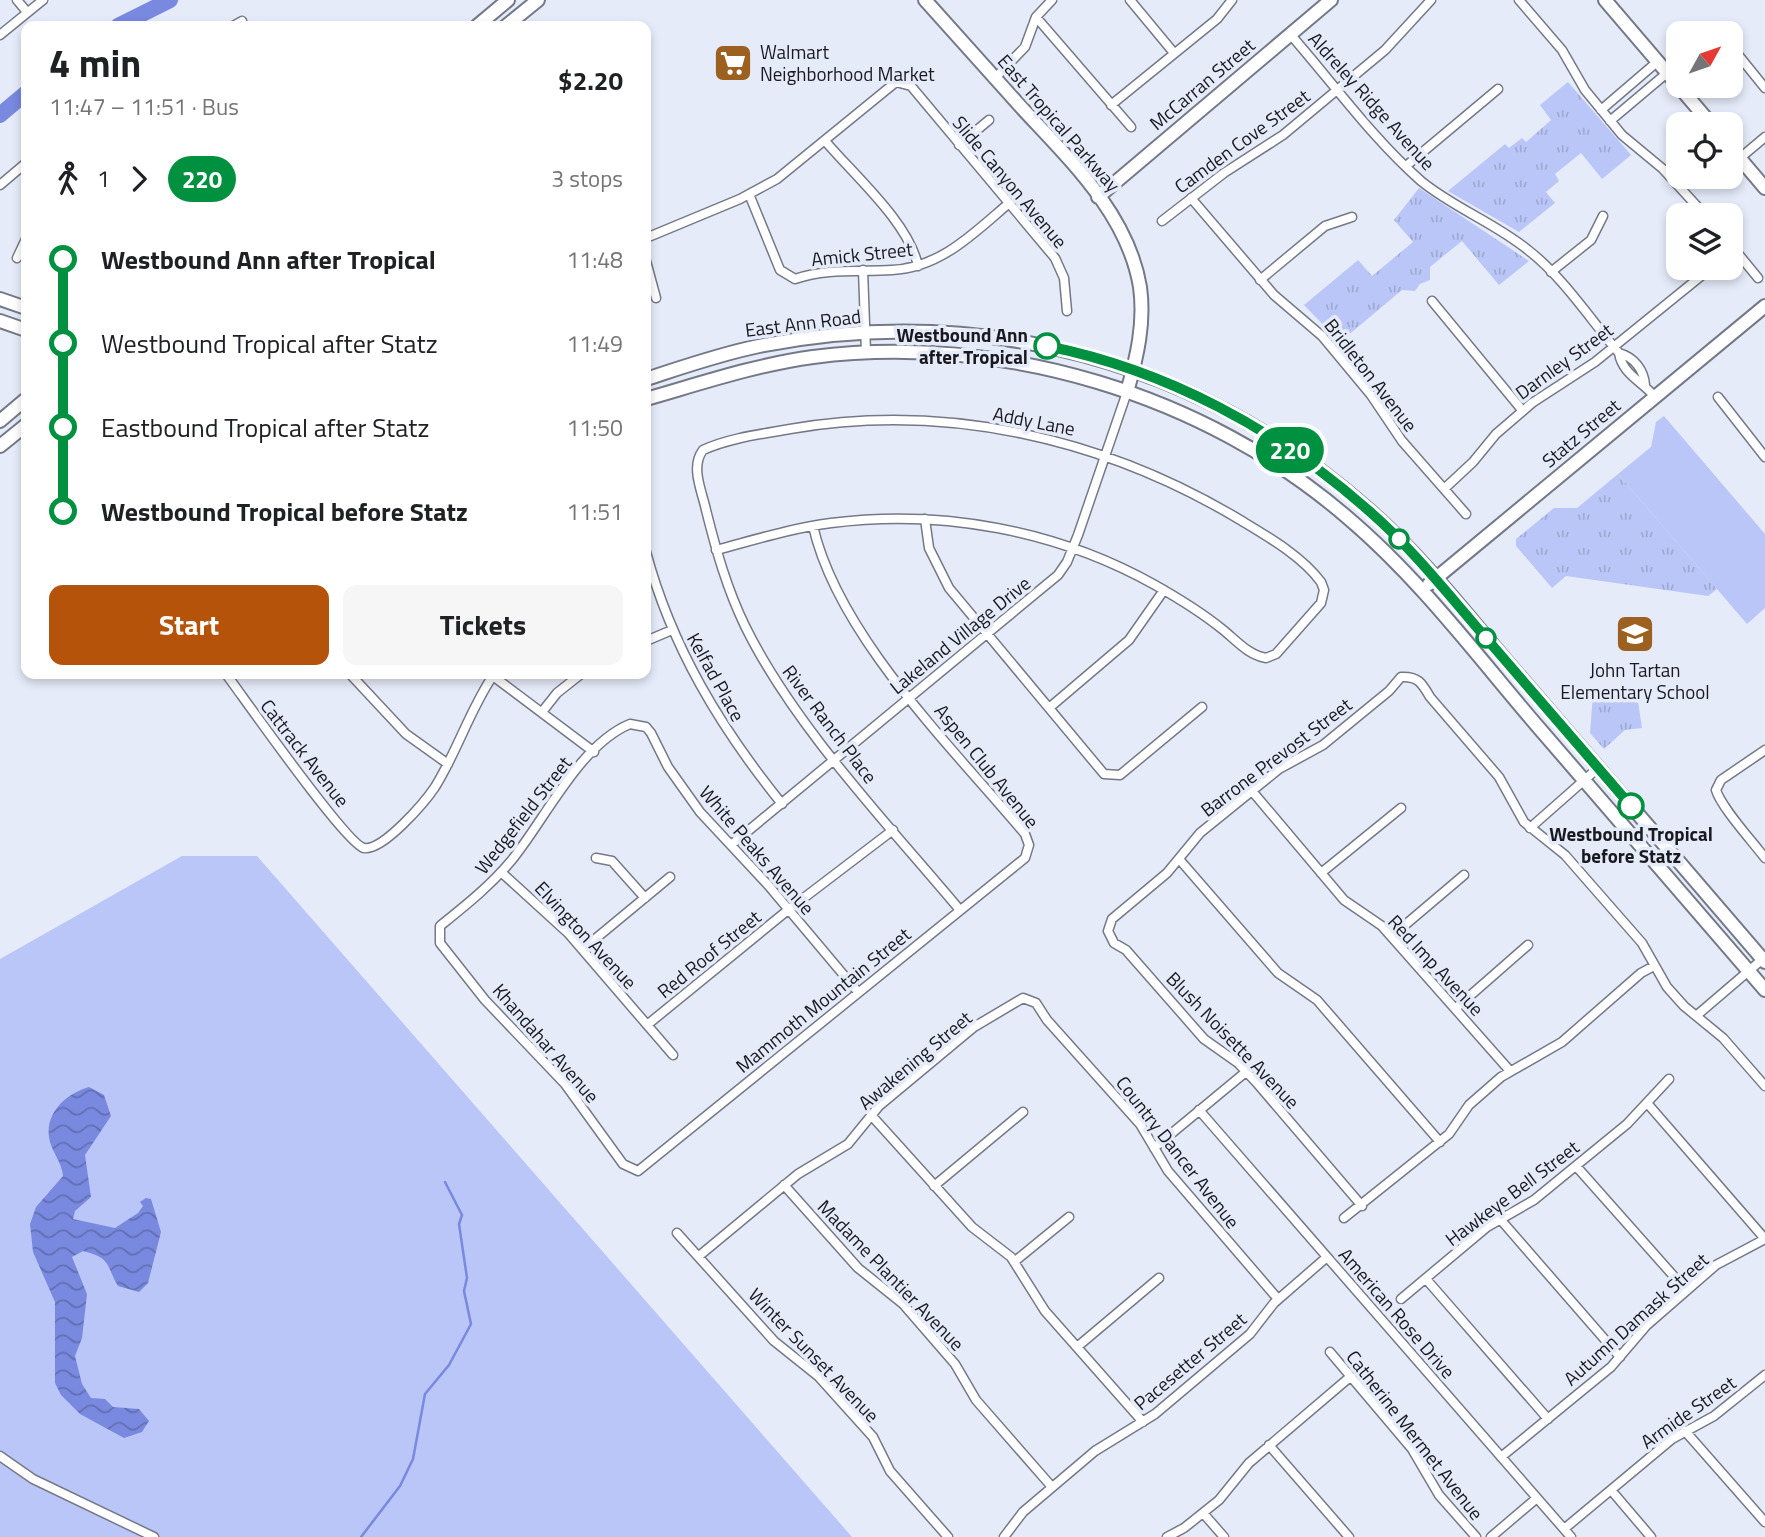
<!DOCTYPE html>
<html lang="en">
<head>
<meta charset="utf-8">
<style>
	:root { --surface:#fff; --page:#f6f6f6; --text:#202124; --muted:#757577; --accent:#b45309 }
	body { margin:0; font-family:"Titillium Web",sans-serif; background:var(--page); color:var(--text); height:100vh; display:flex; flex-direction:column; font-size:26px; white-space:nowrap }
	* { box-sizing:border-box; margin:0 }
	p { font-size:23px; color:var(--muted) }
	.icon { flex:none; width:38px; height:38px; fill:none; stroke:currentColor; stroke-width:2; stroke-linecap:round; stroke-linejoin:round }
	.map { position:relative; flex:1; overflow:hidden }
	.details { position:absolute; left:21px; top:21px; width:630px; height:658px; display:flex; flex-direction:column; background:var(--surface); border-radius:14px; box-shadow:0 4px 10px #0003 }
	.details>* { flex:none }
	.badge { padding:0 14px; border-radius:23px; font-size:24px; line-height:46px }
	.needle { width:46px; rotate:50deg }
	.fabs { position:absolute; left:1666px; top:21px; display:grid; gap:14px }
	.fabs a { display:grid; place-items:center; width:77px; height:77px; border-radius:14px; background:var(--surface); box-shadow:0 4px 10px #0003; font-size:35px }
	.map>.badge { position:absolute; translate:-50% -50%; box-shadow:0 0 0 4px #fff }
	.legs { display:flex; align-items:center; gap:10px; height:77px; padding:0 28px; font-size:23px }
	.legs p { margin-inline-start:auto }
	.head { display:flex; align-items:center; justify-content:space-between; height:119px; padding:0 28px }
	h1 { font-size:38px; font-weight:700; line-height:52px }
	.primary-button { display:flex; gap:14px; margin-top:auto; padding:14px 28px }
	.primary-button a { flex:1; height:80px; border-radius:14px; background:var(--accent); color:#fff; font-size:28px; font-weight:700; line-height:80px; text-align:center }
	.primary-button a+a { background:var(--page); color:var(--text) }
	ul { padding:0 28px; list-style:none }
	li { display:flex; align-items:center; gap:24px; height:84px; font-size:26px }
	li i { display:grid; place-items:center; width:10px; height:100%; margin:0 9px; background:currentColor }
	li i::after { content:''; width:18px; height:18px; margin:-9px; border:5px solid; border-radius:50%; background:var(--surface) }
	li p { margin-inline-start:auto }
	li:first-child i { background:linear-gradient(#0000 50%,currentColor 0) }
	li:last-child i { background:linear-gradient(currentColor 50%,#0000 0) }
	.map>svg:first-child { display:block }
</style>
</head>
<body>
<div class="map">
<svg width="1765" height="1537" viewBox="0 0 1765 1537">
	<defs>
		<pattern id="park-tufts" width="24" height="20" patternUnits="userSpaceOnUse" patternTransform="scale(1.75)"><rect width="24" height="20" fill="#bac6f7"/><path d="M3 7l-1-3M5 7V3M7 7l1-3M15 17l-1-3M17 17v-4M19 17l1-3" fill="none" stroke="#9faad3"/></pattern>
		<pattern id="water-waves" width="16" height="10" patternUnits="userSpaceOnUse" patternTransform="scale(1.75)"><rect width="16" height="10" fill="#7889df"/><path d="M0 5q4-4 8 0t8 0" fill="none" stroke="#626fb4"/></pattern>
	</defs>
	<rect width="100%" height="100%" fill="#e6ebfa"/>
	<path fill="#bac6f7" d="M1664,416L1765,534V608L1747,624L1618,474L1651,447L1656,422Z
		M182,856H257L852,1537H0V959Z"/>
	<path fill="url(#park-tufts)" d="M1568,82L1631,155L1602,179L1581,153L1555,174L1559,181L1546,192L1555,203L1519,232L1448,191L1505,144L1509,148L1522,138L1526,142L1551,120L1540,105Z
		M1419,188L1529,261L1499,285L1462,241L1430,267V280L1420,284L1415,291L1402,290L1340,342L1304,305L1358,260L1372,276L1413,242L1394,220Z
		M1618,474L1717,589L1708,596L1566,576L1552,588L1516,546V539L1554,508H1577Z
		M1636,688L1642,728L1625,730L1604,749L1590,733L1593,694Z"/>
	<path fill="url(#water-waves)" d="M89,1087L104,1095L111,1116L85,1155L91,1197L75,1211L73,1219L115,1228L138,1213L143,1206L140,1202L146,1198L151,1199L161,1232L148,1283L139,1292L118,1286C106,1266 112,1258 83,1251L72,1257L87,1294L82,1338L75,1356L82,1384L91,1398L105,1399L113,1407L139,1409L149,1421L142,1432L124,1438L80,1414L61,1395L55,1383V1302L33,1252L30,1224L36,1207L63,1176C62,1164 55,1156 51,1145C41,1117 64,1094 89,1087Z"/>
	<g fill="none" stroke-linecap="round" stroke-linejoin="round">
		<path stroke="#7889df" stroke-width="2.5" d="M361,1537L400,1486L413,1459L425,1394L449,1365L471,1324L464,1291L467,1278L459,1224L462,1215L445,1182"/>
		<path stroke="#7889df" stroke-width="16" d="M118,26L170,0
			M0,115L26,93"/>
		<g stroke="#757987" stroke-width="11">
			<path id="street" d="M17,0L27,12
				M1130,0L1174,53
				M1519,0L1562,50L1585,90L1622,135L1663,169L1705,215
				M1036,17L1131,127
				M233,26L242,21
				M1290,34C1333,83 1372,138 1421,181C1454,208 1495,223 1528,250C1563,277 1590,319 1619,353C1622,374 1643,382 1655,397
				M0,35L43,0
				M1731,46L1765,88
				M995,78L1025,47L1036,17L1052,0
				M1111,105L1217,19L1232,0
				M1601,110L1657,62
				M1610,121L1667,73
				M826,142C855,176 909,223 918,266
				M959,145L989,120
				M1740,158L1765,137
				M1406,166L1498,89
				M0,185L26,163
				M749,194L780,270L795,279C827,268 859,272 892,270C940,268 974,233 1008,204
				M1191,198L1274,295L1322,336L1371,395L1402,441L1466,514
				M1162,221L1224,173L1283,135L1385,50L1431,0
				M646,238L740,199L777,179L896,82L911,86L1055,258L1064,278L1067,311
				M1731,245L1758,278
				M17,258L26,239
				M646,261L656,298
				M863,270L866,352
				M1551,272L1591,240L1603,216
				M1260,280L1325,226L1352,217
				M1432,301L1522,410
				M1619,353C1634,357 1644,370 1645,385
				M1718,397L1765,457
				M1444,489L1473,462L1496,434L1532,403L1595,362L1711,268
				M925,519L929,548L949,588L1104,774L1120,775L1202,707
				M813,526C838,636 953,748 1025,834L1029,845L1025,858L638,1171L623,1164L565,1084L485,1000L440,943V926C466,905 489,887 511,861C545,820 579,745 630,724L646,727L651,733L668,767L700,812L768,885L858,992
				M716,550C754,540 792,528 831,523C942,509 1057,530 1155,585C1178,598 1201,612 1222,629C1236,640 1248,655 1266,658L1276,654L1321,603L1324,590L1321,582C1301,555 1265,535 1237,518C1102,438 946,402 790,429C762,434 729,438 703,450C690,467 702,491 706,510C716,550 727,589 745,626C794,726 887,823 959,909
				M646,552C672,648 720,727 782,804
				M646,641L672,630
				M226,674C244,698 346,844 364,848C383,851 425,802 435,787C458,750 470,709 494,674
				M350,674L406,734L448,764
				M493,676L594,752
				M1049,708L1129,640L1164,590
				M542,712L557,693L581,674
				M1765,750L1721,780L1716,790C1721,807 1752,841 1765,858
				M1252,791L1344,900L1382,926L1510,1071
				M1530,828L1598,768
				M731,845L1058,575L1067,562L1078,535L1127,392
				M596,858L612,861L645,898
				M1179,859L1278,973L1317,1000L1440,1142
				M501,872L568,933L673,1055
				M1321,873L1401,808
				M1392,936L1464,875
				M583,949L670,877
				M1456,1008L1528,945
				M1696,1016L1765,957
				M647,1025L788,910L893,830
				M1647,1103L1765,1239
				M1199,1110L1571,1537
				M871,1115L972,1227L1011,1257L1045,1311L1143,1422
				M1154,1148L1247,1071
				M1576,1166L1686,1290
				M784,1185L858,1268L903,1304L955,1364L976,1400L1052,1487
				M934,1186L1023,1112
				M1362,1206L1256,1082L1238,1063L1204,1039L1126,950L1114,943L1108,931L1112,919L1167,873L1200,833L1279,769L1323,745L1389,691L1401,677C1418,676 1422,683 1430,697L1499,777L1524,822L1565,855L1642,943L1667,987L1684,1006L1723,1038L1765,1086
				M1344,1218L1449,1134L1469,1105L1501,1077L1562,1042L1641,973L1654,966
				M1500,1219L1620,1357
				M677,1233L774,1341L819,1377L873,1437L890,1471L948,1537
				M699,1256L798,1174L848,1144L879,1106L974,1027L1023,998L1036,1003L1047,1020L1140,1124L1168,1171L1278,1299
				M1014,1262L1069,1217
				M1426,1279L1548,1419
				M1401,1299L1487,1227L1534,1200L1627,1124L1669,1079
				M1077,1347L1159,1278
				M1330,1352L1412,1449L1439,1495L1476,1537
				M1685,1431L1765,1522
				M1269,1445L1349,1537
				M0,1456L33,1479L154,1537
				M1501,1457L1611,1367L1647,1325L1716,1265L1765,1239
				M1611,1490L1651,1537
				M1203,1513L1224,1537
				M1564,1529L1672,1439L1714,1416L1765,1375
				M1004,1537L1023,1512L1095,1451L1155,1414L1250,1334L1274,1303L1327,1257
				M1167,1537L1184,1528L1219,1500L1249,1463L1350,1377
				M1491,1537L1537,1498"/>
		</g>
		<g stroke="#757987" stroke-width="16">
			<path id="secondary" d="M925,0C957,36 989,71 1021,107C1069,159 1128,214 1140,287C1145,323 1137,357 1127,392
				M1605,0L1711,124
				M477,26L508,0
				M506,26L538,0
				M1731,148L1765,188
				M1098,197L1331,0
				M0,299L26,308
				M0,321L26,330
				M646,379C683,367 720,354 759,346C980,302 1200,360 1369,510C1426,560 1472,622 1522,679C1603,774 1684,868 1765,962
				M646,399C702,383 755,365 813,357C1001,333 1205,394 1348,518C1420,579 1478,657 1539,728C1614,816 1690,903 1765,990
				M0,421L26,399
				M0,446L26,425
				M1429,584L1765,306"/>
		</g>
		<use href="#street" stroke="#fff" stroke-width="8"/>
		<use href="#secondary" stroke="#fff" stroke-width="12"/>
	</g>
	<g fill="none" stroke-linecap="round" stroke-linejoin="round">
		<g stroke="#fff" stroke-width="16">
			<path id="line-1" d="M1047,346C1166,370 1277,429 1368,510C1412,548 1448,594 1486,638C1534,694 1583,750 1631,806"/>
		</g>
		<use href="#line-1" stroke="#009140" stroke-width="10"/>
	</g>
	<defs>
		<g id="supermarket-square" transform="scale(2.0125)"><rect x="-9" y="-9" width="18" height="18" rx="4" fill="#9c6121" stroke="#e6ebfa"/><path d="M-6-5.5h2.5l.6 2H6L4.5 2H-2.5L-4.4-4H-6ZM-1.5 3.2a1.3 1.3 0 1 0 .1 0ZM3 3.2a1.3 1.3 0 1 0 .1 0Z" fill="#fff"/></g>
		<g id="school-square" transform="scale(2.0125)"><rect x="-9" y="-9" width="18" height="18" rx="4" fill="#9c6121" stroke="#e6ebfa"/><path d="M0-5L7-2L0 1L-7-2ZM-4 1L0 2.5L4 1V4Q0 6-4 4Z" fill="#fff"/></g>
	</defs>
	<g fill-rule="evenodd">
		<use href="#supermarket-square" x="733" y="63"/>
		<use href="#school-square" x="1635" y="634"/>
	</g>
	<g fill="#fff" stroke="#009140" stroke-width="3.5">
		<circle cx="1047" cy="346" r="12"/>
		<circle cx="1399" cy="539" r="9"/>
		<circle cx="1486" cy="638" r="9"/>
		<circle cx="1631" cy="806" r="12"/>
	</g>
	<g text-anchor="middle" stroke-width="7" stroke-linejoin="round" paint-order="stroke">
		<g font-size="19" fill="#191a20" stroke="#e6ebfa" text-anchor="start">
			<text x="760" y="59">Walmart<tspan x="760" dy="22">Neighborhood Market</tspan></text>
			<text x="1635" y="677" text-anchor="middle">John Tartan<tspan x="1635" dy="22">Elementary School</tspan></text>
		</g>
		<g font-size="19" fill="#191a20" stroke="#e6ebfa">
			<text transform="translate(1202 84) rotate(-40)" y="7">McCarran Street</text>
			<text transform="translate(1372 101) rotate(48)" y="7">Aldreley Ridge Avenue</text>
			<text transform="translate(1059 123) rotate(49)" y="7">East Tropical Parkway</text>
			<text transform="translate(1242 141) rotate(-36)" y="7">Camden Cove Street</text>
			<text transform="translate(1010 182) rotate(50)" y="7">Slide Canyon Avenue</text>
			<text transform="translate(862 254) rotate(-6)" y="7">Amick Street</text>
			<text transform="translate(803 323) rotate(-7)" y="7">East Ann Road</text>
			<text transform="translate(1564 361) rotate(-36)" y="7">Darnley Street</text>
			<text transform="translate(1371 375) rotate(52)" y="7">Bridleton Avenue</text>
			<text transform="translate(1034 421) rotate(11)" y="7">Addy Lane</text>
			<text transform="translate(1581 433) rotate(-40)" y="7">Statz Street</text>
			<text transform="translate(960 635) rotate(-39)" y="7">Lakeland Village Drive</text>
			<text transform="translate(716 677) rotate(61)" y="7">Kelfad Place</text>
			<text transform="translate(830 724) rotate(53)" y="7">River Ranch Place</text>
			<text transform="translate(305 753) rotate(52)" y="7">Cattrack Avenue</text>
			<text transform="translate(1276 757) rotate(-37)" y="7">Barrone Prevost Street</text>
			<text transform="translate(987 766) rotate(51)" y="7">Aspen Club Avenue</text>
			<text transform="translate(523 815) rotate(-52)" y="7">Wedgefield Street</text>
			<text transform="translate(757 850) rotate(49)" y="7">White Peaks Avenue</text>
			<text transform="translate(586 935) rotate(47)" y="7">Elvington Avenue</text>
			<text transform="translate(709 954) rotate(-39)" y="7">Red Roof Street</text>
			<text transform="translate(1436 965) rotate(47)" y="7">Red Imp Avenue</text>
			<text transform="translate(823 1000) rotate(-39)" y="7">Mammoth Mountain Street</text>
			<text transform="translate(1233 1040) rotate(46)" y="7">Blush Noisette Avenue</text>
			<text transform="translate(546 1043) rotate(49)" y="7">Khandahar Avenue</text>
			<text transform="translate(915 1060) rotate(-40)" y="7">Awakening Street</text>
			<text transform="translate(1178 1152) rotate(52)" y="7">Country Dancer Avenue</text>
			<text transform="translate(1512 1193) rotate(-37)" y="7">Hawkeye Bell Street</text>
			<text transform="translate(891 1275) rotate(46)" y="7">Madame Plantier Avenue</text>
			<text transform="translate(1397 1313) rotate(49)" y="7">American Rose Drive</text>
			<text transform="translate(1636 1319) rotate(-42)" y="7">Autumn Damask Street</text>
			<text transform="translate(814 1355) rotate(46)" y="7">Winter Sunset Avenue</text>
			<text transform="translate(1190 1361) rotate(-40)" y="7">Pacesetter Street</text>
			<text transform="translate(1688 1412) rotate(-35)" y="7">Armide Street</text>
			<text transform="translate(1415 1435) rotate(52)" y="7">Catherine Mermet Avenue</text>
		</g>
		<g font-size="19" font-weight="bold" fill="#191a20" stroke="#e6ebfa" text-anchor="end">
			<text x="1028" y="342">Westbound Ann<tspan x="1028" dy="22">after Tropical</tspan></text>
			<text x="1631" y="841" text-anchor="middle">Westbound Tropical<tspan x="1631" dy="22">before Statz</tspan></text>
		</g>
	</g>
</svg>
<div class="fabs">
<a><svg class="needle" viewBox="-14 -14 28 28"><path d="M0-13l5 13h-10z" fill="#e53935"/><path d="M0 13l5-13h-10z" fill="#757577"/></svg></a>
<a><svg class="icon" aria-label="locate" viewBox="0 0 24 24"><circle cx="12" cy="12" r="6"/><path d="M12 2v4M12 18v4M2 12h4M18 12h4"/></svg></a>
<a><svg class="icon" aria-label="layers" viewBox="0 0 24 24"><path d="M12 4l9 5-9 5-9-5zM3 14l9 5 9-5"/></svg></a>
</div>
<b class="badge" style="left:1290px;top:450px;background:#009140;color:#fff">220</b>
<section class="details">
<div class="head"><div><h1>4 min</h1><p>11:47 – 11:51 · Bus</p></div><b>$2.20</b></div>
<div class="legs"><svg class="icon" aria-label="walk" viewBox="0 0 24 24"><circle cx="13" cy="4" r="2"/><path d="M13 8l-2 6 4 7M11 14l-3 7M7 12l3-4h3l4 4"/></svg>1<svg class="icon" aria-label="forward" viewBox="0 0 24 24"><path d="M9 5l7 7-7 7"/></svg><b class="badge" style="background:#009140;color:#fff">220</b><p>3 stops</p></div>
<ul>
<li><i style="color:#009140"></i><b>Westbound Ann after Tropical</b><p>11:48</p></li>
<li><i style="color:#009140"></i><span>Westbound Tropical after Statz</span><p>11:49</p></li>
<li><i style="color:#009140"></i><span>Eastbound Tropical after Statz</span><p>11:50</p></li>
<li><i style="color:#009140"></i><b>Westbound Tropical before Statz</b><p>11:51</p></li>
</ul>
<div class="primary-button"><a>Start</a><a>Tickets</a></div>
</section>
</div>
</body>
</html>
